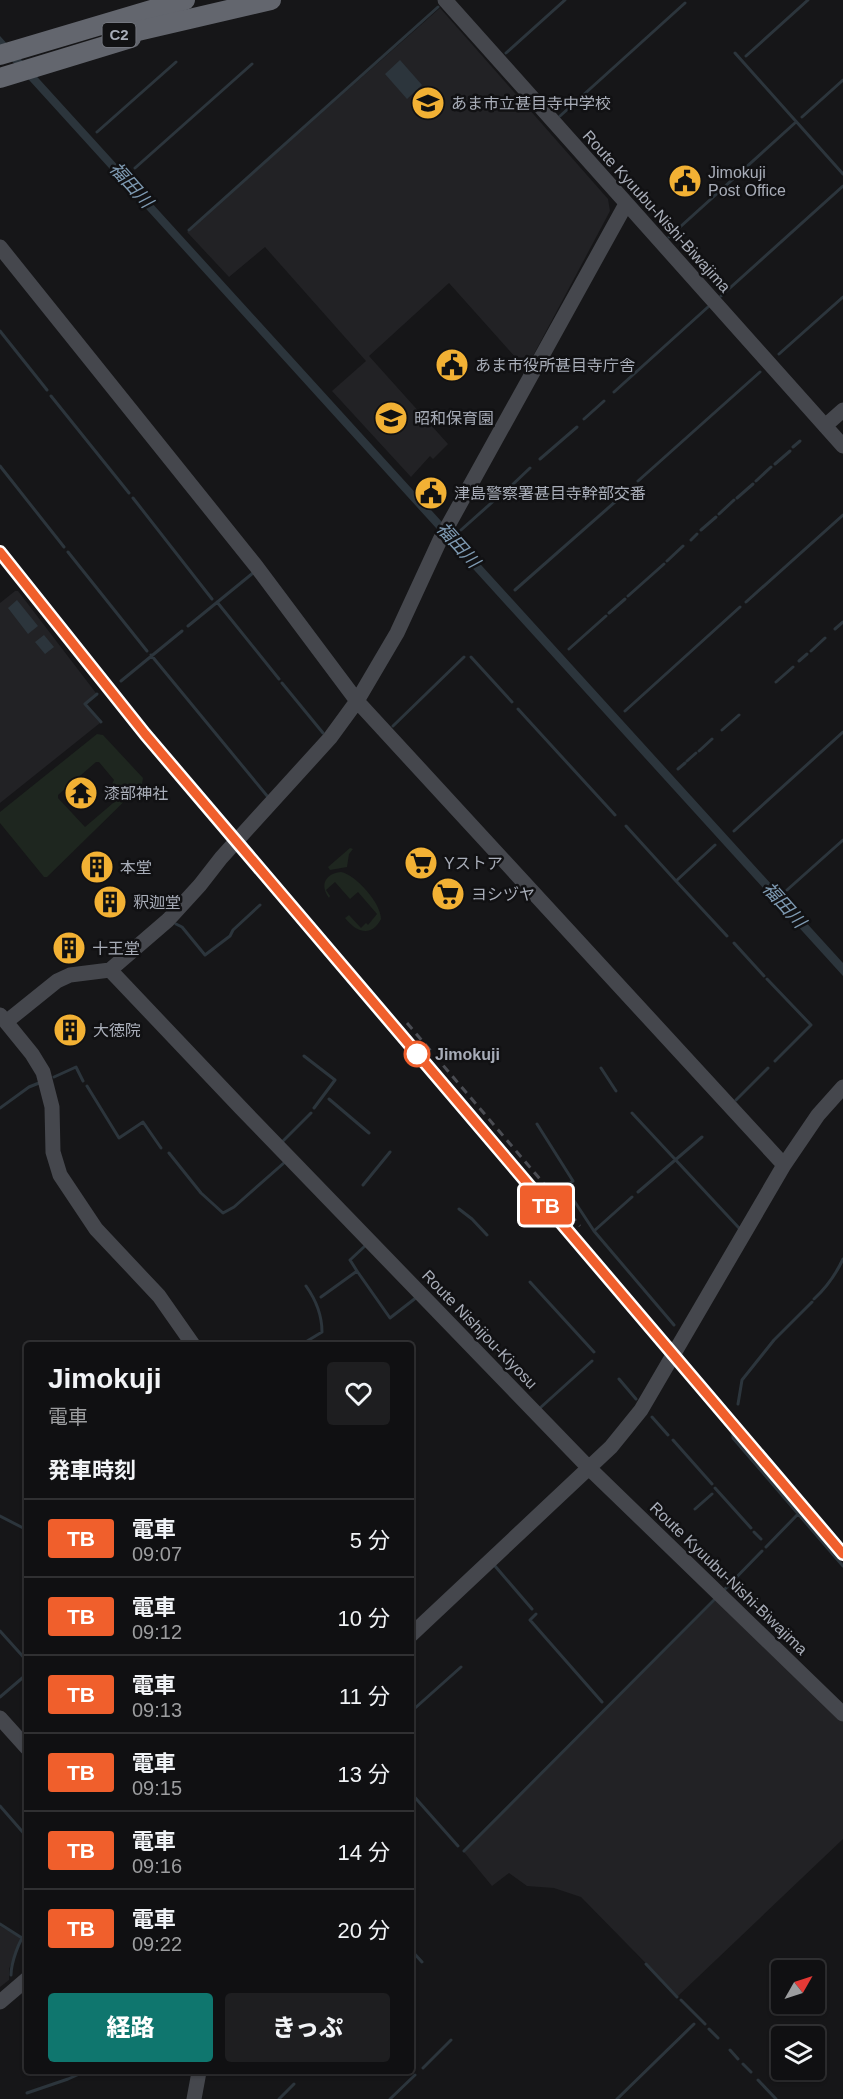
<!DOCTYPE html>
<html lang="ja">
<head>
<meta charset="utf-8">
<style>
	:root { --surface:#101012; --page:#1e1e20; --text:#f1f3f6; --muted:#9c9d9f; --line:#303032; --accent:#0f766e }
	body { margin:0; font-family:Helvetica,"Noto Sans JP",sans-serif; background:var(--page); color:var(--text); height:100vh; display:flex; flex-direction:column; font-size:22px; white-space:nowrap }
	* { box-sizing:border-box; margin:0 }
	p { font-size:20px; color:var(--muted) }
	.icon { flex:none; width:33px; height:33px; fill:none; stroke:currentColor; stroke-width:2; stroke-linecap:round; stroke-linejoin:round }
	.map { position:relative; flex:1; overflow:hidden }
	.drawer { position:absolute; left:24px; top:1342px; width:390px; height:732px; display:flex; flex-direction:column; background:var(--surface); border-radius:6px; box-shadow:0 2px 4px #0004,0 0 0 2px var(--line) }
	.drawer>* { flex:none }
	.badge { padding:0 12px; border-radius:4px; font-size:21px; line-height:39px }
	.needle { width:39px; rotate:51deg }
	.controls { position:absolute; left:771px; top:1960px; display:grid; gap:12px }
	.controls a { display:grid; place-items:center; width:54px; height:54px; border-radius:6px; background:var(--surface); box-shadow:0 2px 4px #0004,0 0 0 2px var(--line); font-size:30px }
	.map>.badge { position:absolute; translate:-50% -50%; box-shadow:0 0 0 3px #fff }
	h2 { padding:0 24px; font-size:22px; line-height:54px }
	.round { display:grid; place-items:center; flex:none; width:63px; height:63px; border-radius:6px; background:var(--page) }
	.overview { display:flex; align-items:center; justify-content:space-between; height:102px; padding:0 24px }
	h1 { font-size:28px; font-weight:800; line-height:45px }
	.cta { display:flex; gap:12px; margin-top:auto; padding:12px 24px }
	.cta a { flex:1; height:69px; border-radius:6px; background:var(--accent); color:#fff; font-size:24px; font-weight:800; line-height:69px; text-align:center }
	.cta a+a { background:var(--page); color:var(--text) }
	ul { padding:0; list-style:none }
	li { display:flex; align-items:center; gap:18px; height:78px; padding:0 24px; border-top:2px solid var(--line) }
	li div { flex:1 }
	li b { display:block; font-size:22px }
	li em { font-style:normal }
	li .badge { min-width:66px; font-weight:700; text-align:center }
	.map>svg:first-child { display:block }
</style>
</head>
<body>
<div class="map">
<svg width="843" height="2099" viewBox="0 0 843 2099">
	<rect width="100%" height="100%" fill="#161618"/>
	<path fill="#222225" d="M440,8L608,199L610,211L526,369L449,283L369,356L448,444L433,459L430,456L411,477L332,391L366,361L265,247L229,277L187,232Z
		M15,591H18L96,693L84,704L100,723L0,803V603Z
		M717,1599L843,1720V1839L678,1996L581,1897L554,1888L527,1886L509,1873L492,1886L464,1852Z
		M0,1926L21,1938L9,1969V1980L0,1987Z"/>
	<path fill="#1e261f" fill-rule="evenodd" d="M97,734L103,735L143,778L142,784L47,877H44L0,823V812ZM96,762H99L114,780L111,786L119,798L85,827L58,798V795Z
		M350,848L353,849L349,854L347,867L330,870L328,867Z
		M341,872C356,875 381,903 381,919C371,938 356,932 345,918L349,915L361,928L366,923L368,925L377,914L358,892L350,899L335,882L326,890L330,896L329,898C319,885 326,873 341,872Z"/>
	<path fill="#2c353c" d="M0,36L843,963V976L0,48Z
		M400,60L422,85L407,99L385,74Z
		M17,600L38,626L28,634L8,608Z
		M44,635L54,647L45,654L35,642Z"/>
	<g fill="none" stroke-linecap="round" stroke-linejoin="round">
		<path stroke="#2c353c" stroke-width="3" d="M506,53L565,0
			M735,53L843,174
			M746,56L808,0
			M560,116L685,3
			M802,117L843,80
			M97,132L176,62
			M135,168L252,64
			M189,230L438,7
			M669,237L796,122
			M721,296L843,186
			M0,331L47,390
			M779,354L843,297
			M614,392L708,307
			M51,396L129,493
			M584,419L604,401
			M793,447L800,441
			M540,459L577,427
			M775,464L790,451
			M0,466L64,547
			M638,481L760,372
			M756,481L771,467
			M510,487L530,468
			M133,498L212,599
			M737,498L753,484
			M719,514L734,500
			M461,530L498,497
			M701,530L716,517
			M691,540L697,534
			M68,552L147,651
			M667,561L683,546
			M515,590L632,487
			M628,596L664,564
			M217,602L279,679
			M746,602L843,515
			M609,613L625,599
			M188,626L253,573
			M835,629L843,622
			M569,649L606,616
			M811,651L825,638
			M151,655L268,797
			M471,657L512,702
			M799,661L807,654
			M121,681L182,631
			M776,682L793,667
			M282,683L323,733
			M97,694L85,704L101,722
			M518,709L615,815
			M625,711L740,607
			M393,726L464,657
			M722,730L739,715
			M699,751L712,739
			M687,761L696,753
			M678,769L685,763
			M626,826L676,881L715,845
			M734,831L843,732
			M676,881L727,936
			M787,890L843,840
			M176,924L182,927L205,955L230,936L233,930L260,905
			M734,943L764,976
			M767,979L811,1025L775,1061
			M304,1056L335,1080L314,1108
			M601,1068L616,1091
			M54,1077L76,1067L83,1081
			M87,1086L119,1138L143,1122L161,1148
			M329,1099L369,1133
			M736,1100L768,1068
			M0,1108L29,1087L39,1083
			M632,1113L739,1228
			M537,1124L573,1181L565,1187L594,1231
			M282,1142L311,1113
			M169,1153L201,1193L223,1213L234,1207L285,1162
			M363,1185L390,1152
			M638,1192L702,1137
			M632,1197L594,1231L674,1325
			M459,1209L472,1219L487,1235
			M357,1271L390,1318L417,1297
			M530,1282L594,1352
			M321,1297L357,1271L350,1260L366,1245
			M814,1299C827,1287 836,1274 843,1259
			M299,1346L322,1332C322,1315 316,1300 306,1286
			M619,1379L636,1399
			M738,1404L742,1380L774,1340L812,1302
			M540,1408L592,1361
			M652,1417L668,1435
			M733,1433V1438L843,1566
			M673,1440L712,1484
			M715,1488L751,1528
			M695,1509L712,1494
			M0,1516L27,1530
			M754,1532L761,1539
			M766,1547L798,1514
			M495,1566L532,1609
			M724,1590L762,1551
			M536,1614L530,1620L602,1702
			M0,1631L27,1661
			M0,1697L27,1674
			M414,1709L461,1667
			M411,1793L458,1846
			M0,1806L27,1837
			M464,1851L716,1598
			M0,1924L22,1938
			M411,1950L422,1962
			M646,1964L677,1997
			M11,1975C11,1963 19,1940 27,1931
			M681,2000L705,2024
			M709,2029L718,2038
			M730,2050L738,2059
			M743,2064L751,2072
			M423,2068L451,2040
			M758,2080L776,2099
			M27,2093L68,2079L84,2072
			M279,2099L294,2084
			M390,2099L415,2075
			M617,2099L694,2024"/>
		<path stroke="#45474d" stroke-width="15" d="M445,0L843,446
			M0,247L256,566L357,701L784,1165
			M825,426L843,410
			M110,970L241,1108L589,1468L843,1714
			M110,970L168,920L200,885L221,858L330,738L357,701L397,633L440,540L626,204
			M0,1015L6,1022L57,981L70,975L110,970
			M6,1022L32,1054L43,1072L52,1107L53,1152L60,1175L96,1229L159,1296L194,1346
			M411,1635L611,1447L641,1410L784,1165L818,1115L843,1087
			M0,1718L27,1748
			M0,2002L27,1979
			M194,2099L199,2072"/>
		<path stroke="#63666e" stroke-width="20" d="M0,55L185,0
			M0,78L131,38"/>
		<path stroke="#4a4c52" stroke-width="3" stroke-dasharray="8 6" stroke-linecap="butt" d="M0,552L145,734L843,1554
			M407,1023L580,1226"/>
		<path stroke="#63666e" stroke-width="20" d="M112,37L271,0"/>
	</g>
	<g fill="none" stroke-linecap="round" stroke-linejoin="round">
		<g stroke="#fff" stroke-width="14">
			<path id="line" d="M0,552L145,734L843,1554"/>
		</g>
		<use href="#line" stroke="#f05f2c" stroke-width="9"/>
	</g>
	<defs>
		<g id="school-disc" transform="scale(1.725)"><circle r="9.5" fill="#f2b134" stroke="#111113"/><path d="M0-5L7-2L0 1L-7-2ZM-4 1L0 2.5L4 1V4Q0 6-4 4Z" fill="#111"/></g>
		<g id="civic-disc" transform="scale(1.725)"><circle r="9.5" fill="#f2b134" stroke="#111113"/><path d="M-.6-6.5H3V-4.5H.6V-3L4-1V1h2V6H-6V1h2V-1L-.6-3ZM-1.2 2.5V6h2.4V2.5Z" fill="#111"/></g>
		<g id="temple-disc" transform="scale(1.725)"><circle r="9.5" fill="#f2b134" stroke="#111113"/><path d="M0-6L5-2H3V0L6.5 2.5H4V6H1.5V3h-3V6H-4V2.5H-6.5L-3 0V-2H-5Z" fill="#111"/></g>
		<g id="supermarket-disc" transform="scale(1.725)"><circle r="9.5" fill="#f2b134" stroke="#111113"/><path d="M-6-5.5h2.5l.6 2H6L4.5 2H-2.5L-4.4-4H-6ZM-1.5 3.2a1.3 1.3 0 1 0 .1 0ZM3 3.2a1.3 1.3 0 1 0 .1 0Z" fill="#111"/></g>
		<g id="building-disc" transform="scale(1.725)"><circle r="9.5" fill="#f2b134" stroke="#111113"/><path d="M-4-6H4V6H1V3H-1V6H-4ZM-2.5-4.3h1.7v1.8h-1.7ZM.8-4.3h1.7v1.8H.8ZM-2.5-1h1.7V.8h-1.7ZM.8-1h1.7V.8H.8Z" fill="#111"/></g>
	</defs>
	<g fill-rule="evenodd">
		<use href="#school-disc" x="428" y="103"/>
		<use href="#civic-disc" x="685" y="181"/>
		<use href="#civic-disc" x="452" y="365"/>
		<use href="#school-disc" x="391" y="418"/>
		<use href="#civic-disc" x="431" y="493"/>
		<use href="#temple-disc" x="81" y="793"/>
		<use href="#supermarket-disc" x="421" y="863"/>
		<use href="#building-disc" x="97" y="867"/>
		<use href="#supermarket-disc" x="448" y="894"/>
		<use href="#building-disc" x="110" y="902"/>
		<use href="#building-disc" x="69" y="948"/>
		<use href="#building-disc" x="70" y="1030"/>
	</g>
	<circle fill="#fff" stroke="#f05f2c" stroke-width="3" cx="417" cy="1054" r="12"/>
	<g text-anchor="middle" stroke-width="5" stroke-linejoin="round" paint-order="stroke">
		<rect fill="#111113" stroke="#7b7e86" stroke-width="1.5" x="102.5" y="23" width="33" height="24" rx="4.5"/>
		<g font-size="15" font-weight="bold" fill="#a8adb8">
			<text x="119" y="40">C2</text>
		</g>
		<g font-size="16" fill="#a8adb8" stroke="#111113" text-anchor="start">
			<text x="451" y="109">あま市立甚目寺中学校</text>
			<text x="708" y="178">Jimokuji<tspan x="708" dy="18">Post Office</tspan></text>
			<text x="475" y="371">あま市役所甚目寺庁舎</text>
			<text x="414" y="424">昭和保育園</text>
			<text x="454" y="499">津島警察署甚目寺幹部交番</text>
			<text x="104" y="799">漆部神社</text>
			<text x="444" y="869">Yストア</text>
			<text x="120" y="873">本堂</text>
			<text x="471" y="900">ヨシヅヤ</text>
			<text x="133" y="908">釈迦堂</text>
			<text x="92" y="954">十王堂</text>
			<text x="93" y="1036">大徳院</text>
		</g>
		<g font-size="16" fill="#a8adb8" stroke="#111113">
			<text transform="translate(657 211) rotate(48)" y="6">Route Kyuubu-Nishi-Biwajima</text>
			<text transform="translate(480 1329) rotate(46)" y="6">Route Nishijou-Kiyosu</text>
			<text transform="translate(729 1578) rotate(44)" y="6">Route Kyuubu-Nishi-Biwajima</text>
		</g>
		<g font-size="16" font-weight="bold" fill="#a8adb8" stroke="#111113" text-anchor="start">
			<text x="435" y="1060">Jimokuji</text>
		</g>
		<g font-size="18" font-style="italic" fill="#7f9bb3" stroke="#111113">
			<text transform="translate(131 185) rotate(48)" y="6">福田川</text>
			<text transform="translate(458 545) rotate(48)" y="6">福田川</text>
			<text transform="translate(784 905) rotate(48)" y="6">福田川</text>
		</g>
	</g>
</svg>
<div class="controls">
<a><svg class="needle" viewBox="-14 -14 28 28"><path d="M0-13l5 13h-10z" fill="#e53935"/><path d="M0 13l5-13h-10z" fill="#9c9d9f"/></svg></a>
<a><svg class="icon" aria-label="layers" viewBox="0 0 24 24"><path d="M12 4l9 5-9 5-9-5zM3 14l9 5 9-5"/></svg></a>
</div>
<b class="badge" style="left:546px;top:1205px;background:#f05f2c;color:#fff">TB</b>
<section class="drawer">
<div class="overview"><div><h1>Jimokuji</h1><p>電車</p></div><a class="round"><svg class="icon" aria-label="heart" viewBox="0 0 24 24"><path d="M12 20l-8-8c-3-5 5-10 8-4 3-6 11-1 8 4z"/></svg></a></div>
<h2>発車時刻</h2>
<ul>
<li><span class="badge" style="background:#f05f2c;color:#fff">TB</span><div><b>電車</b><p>09:07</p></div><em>5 分</em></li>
<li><span class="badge" style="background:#f05f2c;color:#fff">TB</span><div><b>電車</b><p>09:12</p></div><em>10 分</em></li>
<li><span class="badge" style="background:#f05f2c;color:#fff">TB</span><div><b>電車</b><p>09:13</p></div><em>11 分</em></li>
<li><span class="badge" style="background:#f05f2c;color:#fff">TB</span><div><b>電車</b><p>09:15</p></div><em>13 分</em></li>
<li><span class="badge" style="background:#f05f2c;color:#fff">TB</span><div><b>電車</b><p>09:16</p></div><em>14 分</em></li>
<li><span class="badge" style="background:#f05f2c;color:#fff">TB</span><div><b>電車</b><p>09:22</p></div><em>20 分</em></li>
</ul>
<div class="cta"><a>経路</a><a>きっぷ</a></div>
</section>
</div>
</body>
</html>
